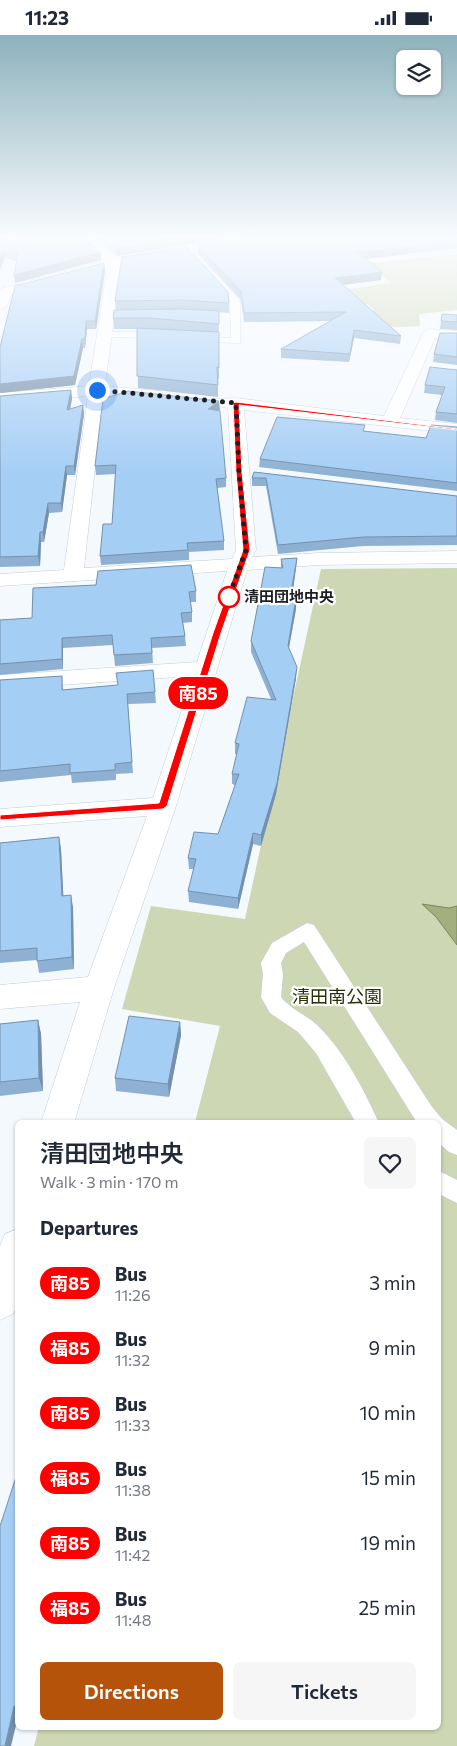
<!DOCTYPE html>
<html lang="en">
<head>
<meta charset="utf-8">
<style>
	:root { --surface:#fff; --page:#f6f6f7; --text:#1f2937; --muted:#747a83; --accent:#b45309 }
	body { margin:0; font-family:Commissioner,"Noto Sans JP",sans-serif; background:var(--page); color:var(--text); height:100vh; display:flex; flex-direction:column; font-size:19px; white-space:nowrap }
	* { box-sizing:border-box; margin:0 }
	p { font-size:16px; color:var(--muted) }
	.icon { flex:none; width:28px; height:28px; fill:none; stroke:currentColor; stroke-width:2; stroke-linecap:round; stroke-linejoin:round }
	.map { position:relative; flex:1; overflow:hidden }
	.details { position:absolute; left:15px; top:1085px; width:426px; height:610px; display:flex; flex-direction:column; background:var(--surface); border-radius:8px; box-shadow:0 1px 4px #0004 }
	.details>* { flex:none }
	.badge { padding:0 10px; border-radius:16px; font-size:18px; line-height:32px }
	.buttons { position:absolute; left:396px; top:15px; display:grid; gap:10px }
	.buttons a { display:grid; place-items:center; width:45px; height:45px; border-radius:8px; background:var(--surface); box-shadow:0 1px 4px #0004; font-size:25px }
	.you { position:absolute; width:25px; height:25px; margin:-12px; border:4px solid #fff; border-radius:50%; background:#1a73e8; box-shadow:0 0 0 8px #1a73e833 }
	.map>.badge { position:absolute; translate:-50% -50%; box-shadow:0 0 0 2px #fff }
	h2 { padding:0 25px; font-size:19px; line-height:45px }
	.round { display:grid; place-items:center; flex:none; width:52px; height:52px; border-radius:8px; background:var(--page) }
	.head { display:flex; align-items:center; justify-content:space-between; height:85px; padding:0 25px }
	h1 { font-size:24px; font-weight:600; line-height:38px }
	.primary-button { display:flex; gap:10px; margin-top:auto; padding:10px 25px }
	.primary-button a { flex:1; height:58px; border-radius:8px; background:var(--accent); color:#fff; font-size:20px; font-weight:600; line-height:58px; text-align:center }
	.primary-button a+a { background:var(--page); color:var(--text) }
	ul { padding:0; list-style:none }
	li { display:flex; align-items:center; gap:15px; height:65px; padding:0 25px }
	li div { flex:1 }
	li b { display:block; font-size:19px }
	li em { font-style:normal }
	li .badge { min-width:55px; font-weight:700; text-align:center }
	.status { display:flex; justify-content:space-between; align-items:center; height:35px; padding:0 25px; background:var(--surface); direction:ltr }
	.status svg { height:14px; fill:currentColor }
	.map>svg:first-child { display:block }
</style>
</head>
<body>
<div class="status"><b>11:23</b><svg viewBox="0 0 49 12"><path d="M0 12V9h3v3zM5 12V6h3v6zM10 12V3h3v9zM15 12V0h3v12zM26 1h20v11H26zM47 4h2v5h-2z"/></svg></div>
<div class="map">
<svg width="457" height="1711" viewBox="0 0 457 1711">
	<rect width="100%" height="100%" fill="#f4f9fe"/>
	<path fill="#ced7b3" d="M457,219V275L419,279L420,291L381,293L363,277L374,275L368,269L361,270L343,255L391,248L368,228Z
		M457,533V1711H34L39,1692H439V1088L195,1087L220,991L122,974L151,871L245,884L321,534Z"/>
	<path fill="#a4af7d" stroke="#7b8462" d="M422,869L449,873L457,871V910L436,882Z"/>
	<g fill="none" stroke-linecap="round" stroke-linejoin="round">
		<g stroke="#c1cdd8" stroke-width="1">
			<path id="service" d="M208,237H214L240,266V308L194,307L189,304L194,301L231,303L230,266L208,241Z
				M103,297H162L167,300L162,303L100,302L98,300Z
				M307,888L314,890L432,1072L442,1084L457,1095V1120L449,1117L439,1108V1088L416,1086L304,907L286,918L281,928L283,939L281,962C291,975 309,981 320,993C345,1018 364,1055 379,1088H356L316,1018L298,997L270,978L261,962L263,939L261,928L272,908Z
				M439,1136L457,1145V1168L439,1159Z"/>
		</g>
		<g stroke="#c1cdd8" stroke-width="1">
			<path id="minor" d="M77,202H91L121,227L105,351L160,356L168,361L160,366L103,360L84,533L232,524L236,515L228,373L212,370L210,367L212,364L236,363L384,381L423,298L430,294L457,296V304L435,303L400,383L457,389V399L244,375L256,515L252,522L319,518L457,516V528L319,530L247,535L176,771L114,953L74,1088H41L80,967L0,974V950L88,942L147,781L0,792V774L153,763L193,641L0,654V640L197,627L227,536L0,551V539L64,535L88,361L0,368V358L89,351L108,228Z
				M5,253L12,257L7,271L0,275V254Z
				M18,1194V1269L13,1279L0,1285V1211L5,1199Z"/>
		</g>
		<g stroke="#c1cdd8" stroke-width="1">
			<path id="tertiary" d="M243,202H271L265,206L116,231L0,262V254L115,223Z"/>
		</g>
		<use href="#service" fill="#fff" fill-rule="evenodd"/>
		<use href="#minor" fill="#fff" fill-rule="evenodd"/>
		<use href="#tertiary" fill="#fff" fill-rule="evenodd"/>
	</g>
	<path fill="#8eb1d3" d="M94,202H232L117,221Z
		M457,202V213L366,224L382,237L381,245L343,250L401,301L400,309L354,303L349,327L281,323V314L331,286L244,287L241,265L198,219V211Z
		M0,209L101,225L15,248L16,226L5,223L0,234Z
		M122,222L229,268V278L219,277V344H218V362L138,353L137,294H114L113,283L116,275L115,266Z
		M104,228L105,236L96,294H87L85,313H83L75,350L0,358V312Z
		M442,279L457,280V295L440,294Z
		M457,298V330L433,327L434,319Z
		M457,335V388L435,385L436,377L442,360L424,358L425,350Z
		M71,355L72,364L70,374L83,370L84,379L75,440H67L62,477L49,478L44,507H41L40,531L0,532V361Z
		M220,375H219L226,443V452L217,453L224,506V515L189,517V525L101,530L100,521L112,489L116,439L96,440L95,431Z
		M457,392V456L259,432L260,424L364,396L426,403Z
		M254,437L457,461V510L363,511L278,519L266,451H252V443Z
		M297,523L296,533L292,563H296V574L289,613L296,643L276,759L261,811L253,809L238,874L189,867L188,856L194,834H189L188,823L218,799L235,750L232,749V739L237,719H235V708L271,664L251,617V606L281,533V524Z
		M33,553L196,556V567H190L192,577V587L183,588L185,601L186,611L152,613L153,628L115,631L113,610L63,613V634L0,640V585L32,583Z
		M153,635L156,668L128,669L133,738L116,739V745L72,748L71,740L0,747V645L62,641L63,655L117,651Z
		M59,802L61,814L63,861L73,872L74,934L39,938L37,925L0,928V808Z
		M38,985L41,999L43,1056L0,1061V989Z
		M180,987L181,1000L169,1062L116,1056L115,1043Z"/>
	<path fill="#7490ac" d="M0,202H19L0,206Z
		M185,202H232L117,221L116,213Z
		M457,206V213L357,225L358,217Z
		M4,215L5,223L0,234V224Z
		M101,217V225L15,248L14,240Z
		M104,228L105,236L96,294L95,286Z
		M382,237L381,245L335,251V243Z
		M86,286L87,294L85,313V304Z
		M354,295V303L349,327L350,319Z
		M82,304L83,313L75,350L0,358V349Z
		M71,355L72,364L68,385L67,375Z
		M219,366L220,375L208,383V374Z
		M83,370L84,379L75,440L74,431Z
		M66,431L67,440L62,477L61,468Z
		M48,468L49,478L44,507L43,497Z
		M40,497L41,507L40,531L38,521Z
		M297,523L296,533L290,574V563Z
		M296,563V574L287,622L288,611Z
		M62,603L63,613V634L62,624Z
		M297,632L296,643L276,759L261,811V800Z
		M253,798V809L238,874V863Z
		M59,802L61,814L64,873L62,861Z
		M71,860L73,872L74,934L72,922Z
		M38,985L41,999L43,1056L39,1043Z
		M180,987L181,1000L169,1062L168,1049Z
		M14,1671L18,1674V1682L11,1711H5Z"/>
	<path fill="#a5cef5" stroke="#7490ac" d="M33,202H82L101,217L14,240L18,219L4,215L0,224V209Z
		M102,202H185L116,213Z
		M255,202H457V206L358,217L382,237L335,243L401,301L354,295L350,319L281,314L346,277L244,278L241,256L198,211Z
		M187,212L228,257L229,268L182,265L115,266L122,222Z
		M104,228L95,286H86L85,304H82L74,341L0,349V312L15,251Z
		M182,274L219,276V289L150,283H113L114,275Z
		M442,279L457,280V287L441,286Z
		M137,293L219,297V333L217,332L218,350L137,341Z
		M440,298H457V322L434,319Z
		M430,332L457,335V379L436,377L445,352L425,350Z
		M71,355L67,375L83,370L74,431H66L61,468H48L43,497H40L38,521L0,522V361Z
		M128,356L219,366L208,374L220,376L226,443L216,444L224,506L187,508L188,515L100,521L103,489H112L116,430L95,431L103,364Z
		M277,382L365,390L363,396L426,403L431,390L457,392V448L260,424Z
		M254,437L457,461V501L364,502L278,510L266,443H252Z
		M297,523L290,563H296L288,611L297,632L277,748L261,800L253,798L238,863L188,856L196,824L188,823L194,797L218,799L239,739H232L239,709L235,708L247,662L276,665L251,606L265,532L283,533L281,524Z
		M191,530L196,556L189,557L192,577L181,578L185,601L151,603L152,618L114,620L112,600L62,603V624L0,629V585L32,583L33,553L96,550L98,536Z
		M153,635L155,657L127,659L132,727L115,729V735L70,738V729L0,736V645L62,641V655L118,650L116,638Z
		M59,802L62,861L71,860L72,922L37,926V913L0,916V808Z
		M129,981L180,987L168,1049L115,1043Z
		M38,985L39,1043L0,1047V989Z
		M18,1436V1672L14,1671L5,1711H0V1491Z"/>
	<linearGradient id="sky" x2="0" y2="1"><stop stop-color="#8db2bd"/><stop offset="0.46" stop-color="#fafcff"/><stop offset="1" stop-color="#fafcff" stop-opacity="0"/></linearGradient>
	<rect width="457" height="441" fill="url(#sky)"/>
	<path fill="#f00" stroke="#fff" d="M236,367L457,394V395L239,370L242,437L250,515L221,598L167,771L163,774L0,785V780L159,768L213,598L243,515L236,437L233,368Z"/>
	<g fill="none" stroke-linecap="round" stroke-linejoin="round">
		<path stroke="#1c2024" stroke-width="5" stroke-dasharray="0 9" d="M97,355L236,368L239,437L246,515L228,564L229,562"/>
	</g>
	<circle fill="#fff" stroke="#f00" stroke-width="2.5" cx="229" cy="562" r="10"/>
	<g text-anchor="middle" stroke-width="4.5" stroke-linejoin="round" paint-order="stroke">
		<g font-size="15" font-weight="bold" fill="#1c2024" stroke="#fff" text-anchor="start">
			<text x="244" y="567">清田団地中央</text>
		</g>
		<g font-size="18" fill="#2a3109" stroke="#fff">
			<text x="337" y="968">清田南公園</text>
		</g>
	</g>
</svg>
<div class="buttons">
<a><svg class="icon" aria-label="layers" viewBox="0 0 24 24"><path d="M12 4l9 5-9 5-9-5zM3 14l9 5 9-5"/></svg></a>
</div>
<div class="you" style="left:97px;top:355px"></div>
<b class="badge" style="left:198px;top:658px;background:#f00;color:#fff">南85</b>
<section class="details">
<div class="head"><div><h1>清田団地中央</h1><p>Walk · 3 min · 170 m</p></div><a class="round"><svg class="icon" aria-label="heart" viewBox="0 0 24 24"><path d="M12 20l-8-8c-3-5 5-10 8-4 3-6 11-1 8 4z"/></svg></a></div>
<h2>Departures</h2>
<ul>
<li><span class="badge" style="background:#f00;color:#fff">南85</span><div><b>Bus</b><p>11:26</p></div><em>3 min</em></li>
<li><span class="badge" style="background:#f00;color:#fff">福85</span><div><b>Bus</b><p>11:32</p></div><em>9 min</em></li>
<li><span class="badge" style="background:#f00;color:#fff">南85</span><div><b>Bus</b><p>11:33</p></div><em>10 min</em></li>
<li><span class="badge" style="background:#f00;color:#fff">福85</span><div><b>Bus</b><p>11:38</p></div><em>15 min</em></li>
<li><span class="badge" style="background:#f00;color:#fff">南85</span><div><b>Bus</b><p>11:42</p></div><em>19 min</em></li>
<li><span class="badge" style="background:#f00;color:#fff">福85</span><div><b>Bus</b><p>11:48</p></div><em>25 min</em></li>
</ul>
<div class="primary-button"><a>Directions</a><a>Tickets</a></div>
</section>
</div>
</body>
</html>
